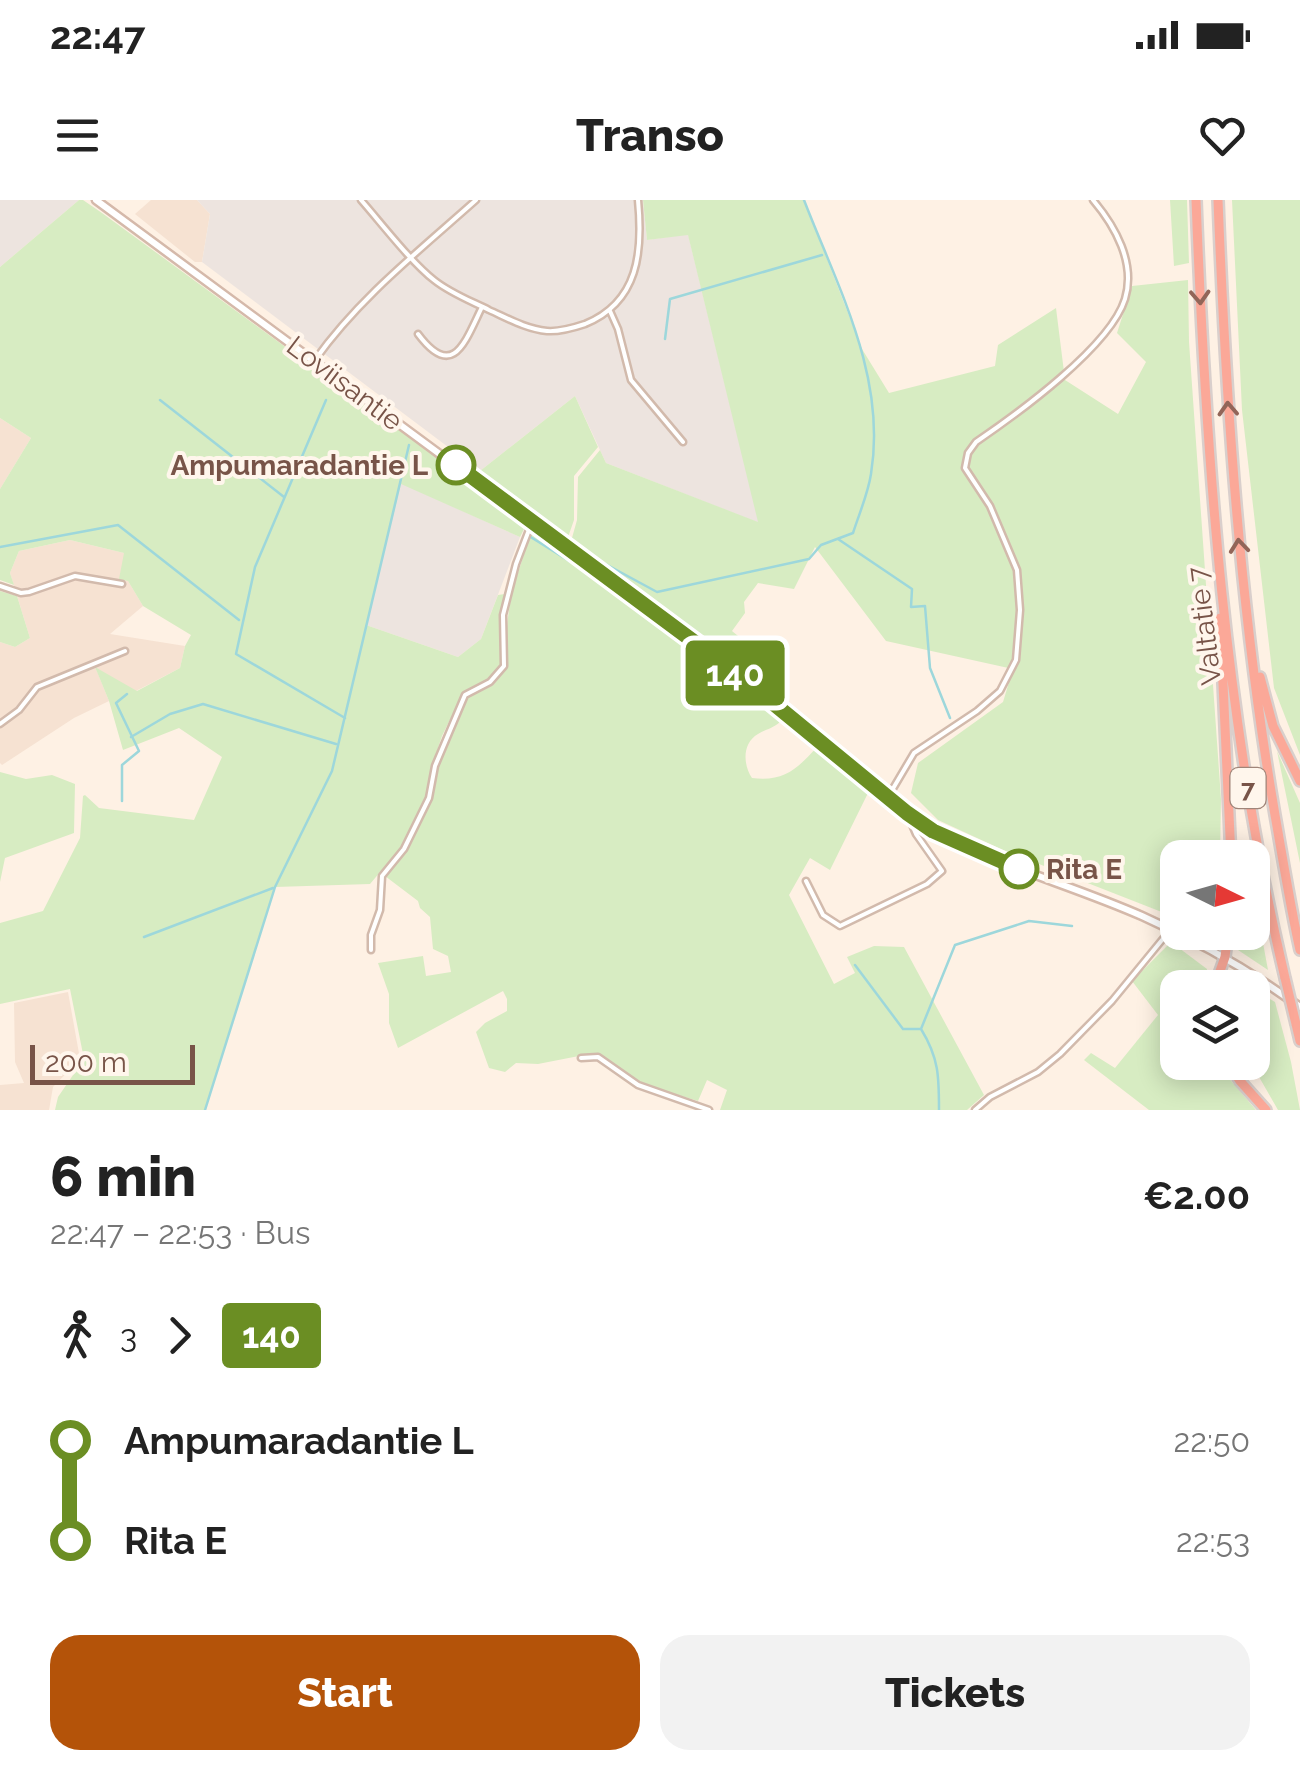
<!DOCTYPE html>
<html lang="en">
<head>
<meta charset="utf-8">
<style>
	:root { --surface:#fff; --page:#f2f2f2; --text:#222; --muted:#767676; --accent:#b45309 }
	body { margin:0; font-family:Raleway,sans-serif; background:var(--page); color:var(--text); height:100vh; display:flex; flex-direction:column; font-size:38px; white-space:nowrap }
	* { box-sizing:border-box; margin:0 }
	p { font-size:32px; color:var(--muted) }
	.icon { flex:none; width:55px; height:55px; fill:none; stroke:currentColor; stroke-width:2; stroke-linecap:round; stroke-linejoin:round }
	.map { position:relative; height:910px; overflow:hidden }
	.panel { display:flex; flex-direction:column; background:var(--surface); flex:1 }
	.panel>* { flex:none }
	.badge { padding:0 20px; border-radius:8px; font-size:35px; line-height:65px }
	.needle { width:65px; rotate:95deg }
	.controls { position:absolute; left:1160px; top:640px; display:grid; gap:20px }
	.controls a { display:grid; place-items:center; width:110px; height:110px; border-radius:20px; background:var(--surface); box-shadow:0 5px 25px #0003; font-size:50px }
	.scale { position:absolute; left:30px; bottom:25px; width:165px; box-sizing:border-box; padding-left:10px; border:5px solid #785448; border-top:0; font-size:28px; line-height:35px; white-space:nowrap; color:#785448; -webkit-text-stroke:8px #fff6ec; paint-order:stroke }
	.map>.badge { position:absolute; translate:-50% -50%; box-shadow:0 0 0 5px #fff }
	.legs { display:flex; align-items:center; gap:15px; height:110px; padding:0 50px; font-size:32px }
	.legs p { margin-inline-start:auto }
	.headline { display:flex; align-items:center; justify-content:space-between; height:170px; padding:0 50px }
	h1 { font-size:55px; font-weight:800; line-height:75px }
	.primary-button { display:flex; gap:20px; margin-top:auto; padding:20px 50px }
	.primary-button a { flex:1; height:115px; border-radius:30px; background:var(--accent); color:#fff; font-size:40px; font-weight:800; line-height:115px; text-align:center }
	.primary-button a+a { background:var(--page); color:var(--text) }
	ul { padding:0 50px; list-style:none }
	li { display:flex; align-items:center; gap:35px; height:100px; font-size:38px }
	li i { display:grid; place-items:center; width:15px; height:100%; margin:0 12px; background:currentColor }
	li i::after { content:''; width:25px; height:25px; margin:-12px; border:8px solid; border-radius:50%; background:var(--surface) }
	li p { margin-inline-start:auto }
	li:first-child i { background:linear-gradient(#0000 50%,currentColor 0) }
	li:last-child i { background:linear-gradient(currentColor 50%,#0000 0) }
	.status { display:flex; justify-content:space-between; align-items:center; height:70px; padding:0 50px; background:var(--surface); direction:ltr }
	.status svg { height:28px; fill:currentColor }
	header { display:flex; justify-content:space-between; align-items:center; height:130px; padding:0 50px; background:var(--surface); font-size:45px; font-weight:800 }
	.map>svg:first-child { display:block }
</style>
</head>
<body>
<div class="status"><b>22:47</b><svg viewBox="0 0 49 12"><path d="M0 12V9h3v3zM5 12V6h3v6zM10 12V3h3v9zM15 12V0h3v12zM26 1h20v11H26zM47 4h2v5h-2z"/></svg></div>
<header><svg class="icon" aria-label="menu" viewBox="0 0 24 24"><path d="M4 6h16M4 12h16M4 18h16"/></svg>Transo<svg class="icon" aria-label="heart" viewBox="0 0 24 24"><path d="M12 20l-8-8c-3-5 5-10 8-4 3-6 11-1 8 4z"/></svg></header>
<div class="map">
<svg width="1300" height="910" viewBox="0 0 1300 910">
	<rect width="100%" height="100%" fill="#fef1e4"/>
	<path fill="#f6e2d2" d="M151,0H197L210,14L202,62H195L135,14Z
		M0,218L31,238L0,289Z
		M70,340L124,353L128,381L143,406L110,434L185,446L180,468L136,491L96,469L109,501L74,518L2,565L0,563V442L15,447L30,438L10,373L19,351Z
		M68,792L80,859L53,887L49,910H0V885L24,883L15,862L14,803Z"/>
	<path fill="#ede4df" d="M0,0H79L0,67Z
		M197,0H643L647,40L688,34L759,323L606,263L575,196L480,271L202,62L210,14Z
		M401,283L520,337L481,439L458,457L366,425Z"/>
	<path fill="#d7ecc2" d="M79,0H83L102,13L487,294L507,313L526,325L520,337L401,284L366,425L458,457L481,439L498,395L505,394L499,417L501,464L488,479L463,493L442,536L432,566L426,596L403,645L370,684L275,687L205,910H55L58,897L84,859L70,789L0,804V723L43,711L80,638L83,596L85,595L99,608L194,620L222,557L179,528L123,550L109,501L95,467L137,491L180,468L185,446L191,435L143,406L128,381L119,379L124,353L70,340L19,351L10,373L14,385L0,380V289L31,238L0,218V67Z
		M643,0H804L862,149L889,193L995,166L998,145L1056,108L1065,180L1118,214L1146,162L1117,133L1132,86L1188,80L1189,142L1221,599L1220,657L1178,658L1177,718L1003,650L938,620L911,593L918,563L1003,502L1013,469L886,441L815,347L794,389L758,383L744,402L745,413L732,431L749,445C731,445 736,459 739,469L570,345L577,320L578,277L600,250L606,263L758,322L688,35L647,40Z
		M1170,0H1187L1189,63L1174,66Z
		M1232,0H1300V555L1274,488L1242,210Z
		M575,196L598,247L574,276V320L567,340L481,278L480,271Z
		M533,329L748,488L778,516L780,522C772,529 766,529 758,534C742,543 743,565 752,578C784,582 797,569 817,547L869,591L830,670L810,658L789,695L834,784L855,773L847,757L874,746L904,747L984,895L967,910H720L727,890L707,880L698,901L639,883L600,854L584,855L538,864L516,863L505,872L489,868L476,832L485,823L507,811V799L503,791L398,848L389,823V794L378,763L423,756L426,776L451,772L448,756L433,749L430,717L420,708L418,701L385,676L407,651L432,599L439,565L468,497L493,485L508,467C502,413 515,380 533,329Z
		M0,391L17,396L30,438L15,447L0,442Z
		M1277,551L1300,603V663Z
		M0,572L26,579L52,575L75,584L74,633L5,658L0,682Z
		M1253,689L1268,770L1235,748V733L1252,732Z
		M1171,742L1207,769L1206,787L1178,788V862L1216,863L1256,910H1149L1084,860L1091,853L1115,868L1158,815L1132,781Z
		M1253,789L1275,802L1291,862L1300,910H1278L1251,863Z"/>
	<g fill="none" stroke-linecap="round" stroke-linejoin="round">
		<path stroke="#9dd7db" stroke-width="2.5" d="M665,139L670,99L822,55
			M160,200L284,297
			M326,200L255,367L236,454L345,518
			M529,336L587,372
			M838,339L912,389L911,407L925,406L930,468L950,518
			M0,347L118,325L239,420
			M598,360L657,392L809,359L821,345L853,333C859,314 868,294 871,274C887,177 838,88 804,0
			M131,537L170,514L203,504L336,544
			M122,601V565L139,551L116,503L127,494
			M144,737L273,688
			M855,765L903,829H921C939,858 939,877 939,910
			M921,829L955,745L1029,721L1072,726
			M205,910L275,687L332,571L409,245"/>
		<g stroke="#d2baac" stroke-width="9">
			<path id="street" d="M361,0C382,24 411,62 434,80C450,93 471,101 489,110C507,118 526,129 547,131C560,132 573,128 585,124C639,102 643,51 638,0
				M610,111L618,129L631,180L683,242
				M418,134C453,181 465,142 482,107
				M315,160C359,98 419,51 476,0
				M0,386L21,393L29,392L75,376L122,384
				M0,524L19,510L37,487L125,451
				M888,597L914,553L977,511L1000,491L1016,460L1020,410L1017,370L990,306L965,268L968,253L976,242C1017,214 1110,147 1125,99C1136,63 1115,26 1093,0
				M806,681L823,715L840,726L927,684L942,671L916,634L910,620
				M371,750V735L380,710L382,676L404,649L429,598L435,566L465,495L490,482L504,466L503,415L516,364L532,322
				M581,858L598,857L638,885L709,910
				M975,910L990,897L1038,872L1060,854L1112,801L1171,729"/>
		</g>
		<g stroke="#d5b9aa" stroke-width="11">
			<path id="secondary" d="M96,0L740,476C772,501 804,526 834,553C865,581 899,613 937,633C1002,667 1074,686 1142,716C1198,741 1251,771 1300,807"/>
		</g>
		<g stroke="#d9cfcc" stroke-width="14">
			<path id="highway" d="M1196,0C1206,261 1225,524 1285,778
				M1218,0C1226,206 1240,411 1275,615C1283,660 1290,705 1300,750
				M1220,418L1231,658
				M1260,477L1273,526L1300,581
				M1214,788L1225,757L1228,732
				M1296,824L1300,841
				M1228,862L1240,881L1266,910"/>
		</g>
		<use href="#street" stroke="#fff" stroke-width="4"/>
		<use href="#secondary" stroke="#fff" stroke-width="6"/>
		<use href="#highway" stroke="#fba898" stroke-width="9"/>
		<g stroke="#d9cfcc" stroke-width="14" stroke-linecap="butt">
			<path id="highway-bridge" d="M1285,778L1296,824"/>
		</g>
		<use href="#highway-bridge" stroke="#fba898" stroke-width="9"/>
	</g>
	<defs><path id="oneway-chevron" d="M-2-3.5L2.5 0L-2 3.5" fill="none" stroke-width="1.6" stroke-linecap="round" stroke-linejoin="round" transform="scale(2.5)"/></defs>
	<g stroke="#926558">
		<use href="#oneway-chevron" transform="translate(1200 97) rotate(87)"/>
		<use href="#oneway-chevron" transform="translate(1228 209) rotate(-93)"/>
		<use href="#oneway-chevron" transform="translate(1239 346) rotate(-96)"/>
	</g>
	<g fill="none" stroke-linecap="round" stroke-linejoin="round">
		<g stroke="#fff" stroke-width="22">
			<path id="line-1" d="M456,265L740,476L907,613L933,631L1019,669"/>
		</g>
		<use href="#line-1" stroke="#6b8e23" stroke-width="15"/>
	</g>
	<g fill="#fff" stroke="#6b8e23" stroke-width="5">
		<circle cx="456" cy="265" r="18"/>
		<circle cx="1019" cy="669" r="18"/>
	</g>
	<g text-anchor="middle" stroke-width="8" stroke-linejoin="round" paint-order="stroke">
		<rect fill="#fff6ec" stroke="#a08579" stroke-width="2.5" x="1230.5" y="568" width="35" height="40" rx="8"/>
		<g font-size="25" font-weight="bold" fill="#785448">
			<text x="1248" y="597">7</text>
		</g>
		<g font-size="28" fill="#785448" stroke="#fff6ec">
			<text transform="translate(345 183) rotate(37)" y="10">Loviisantie</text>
			<text transform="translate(1204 426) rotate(-97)" y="10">Valtatie 7</text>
		</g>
		<g font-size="28" font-weight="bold" fill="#785448" stroke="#fff6ec" text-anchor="end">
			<text x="428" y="275">Ampumaradantie L</text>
			<text x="1046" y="679" text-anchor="start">Rita E</text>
		</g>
	</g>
</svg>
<div class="controls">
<a><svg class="needle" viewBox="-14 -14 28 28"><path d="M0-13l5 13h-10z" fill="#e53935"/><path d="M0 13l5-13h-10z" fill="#767676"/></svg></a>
<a><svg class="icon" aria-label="layers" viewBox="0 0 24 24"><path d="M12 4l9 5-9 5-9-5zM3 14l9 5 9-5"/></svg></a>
</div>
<div class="scale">200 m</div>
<b class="badge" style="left:735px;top:473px;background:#6b8e23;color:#fff">140</b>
</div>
<section class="panel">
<div class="headline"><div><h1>6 min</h1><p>22:47 – 22:53 · Bus</p></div><b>€2.00</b></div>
<div class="legs"><svg class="icon" aria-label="walk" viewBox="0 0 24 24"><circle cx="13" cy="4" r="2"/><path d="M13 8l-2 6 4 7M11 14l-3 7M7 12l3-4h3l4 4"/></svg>3<svg class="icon" aria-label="forward" viewBox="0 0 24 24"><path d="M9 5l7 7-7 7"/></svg><b class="badge" style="background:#6b8e23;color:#fff">140</b></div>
<ul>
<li><i style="color:#6b8e23"></i><b>Ampumaradantie L</b><p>22:50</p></li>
<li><i style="color:#6b8e23"></i><b>Rita E</b><p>22:53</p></li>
</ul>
<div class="primary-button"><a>Start</a><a>Tickets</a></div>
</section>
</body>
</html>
